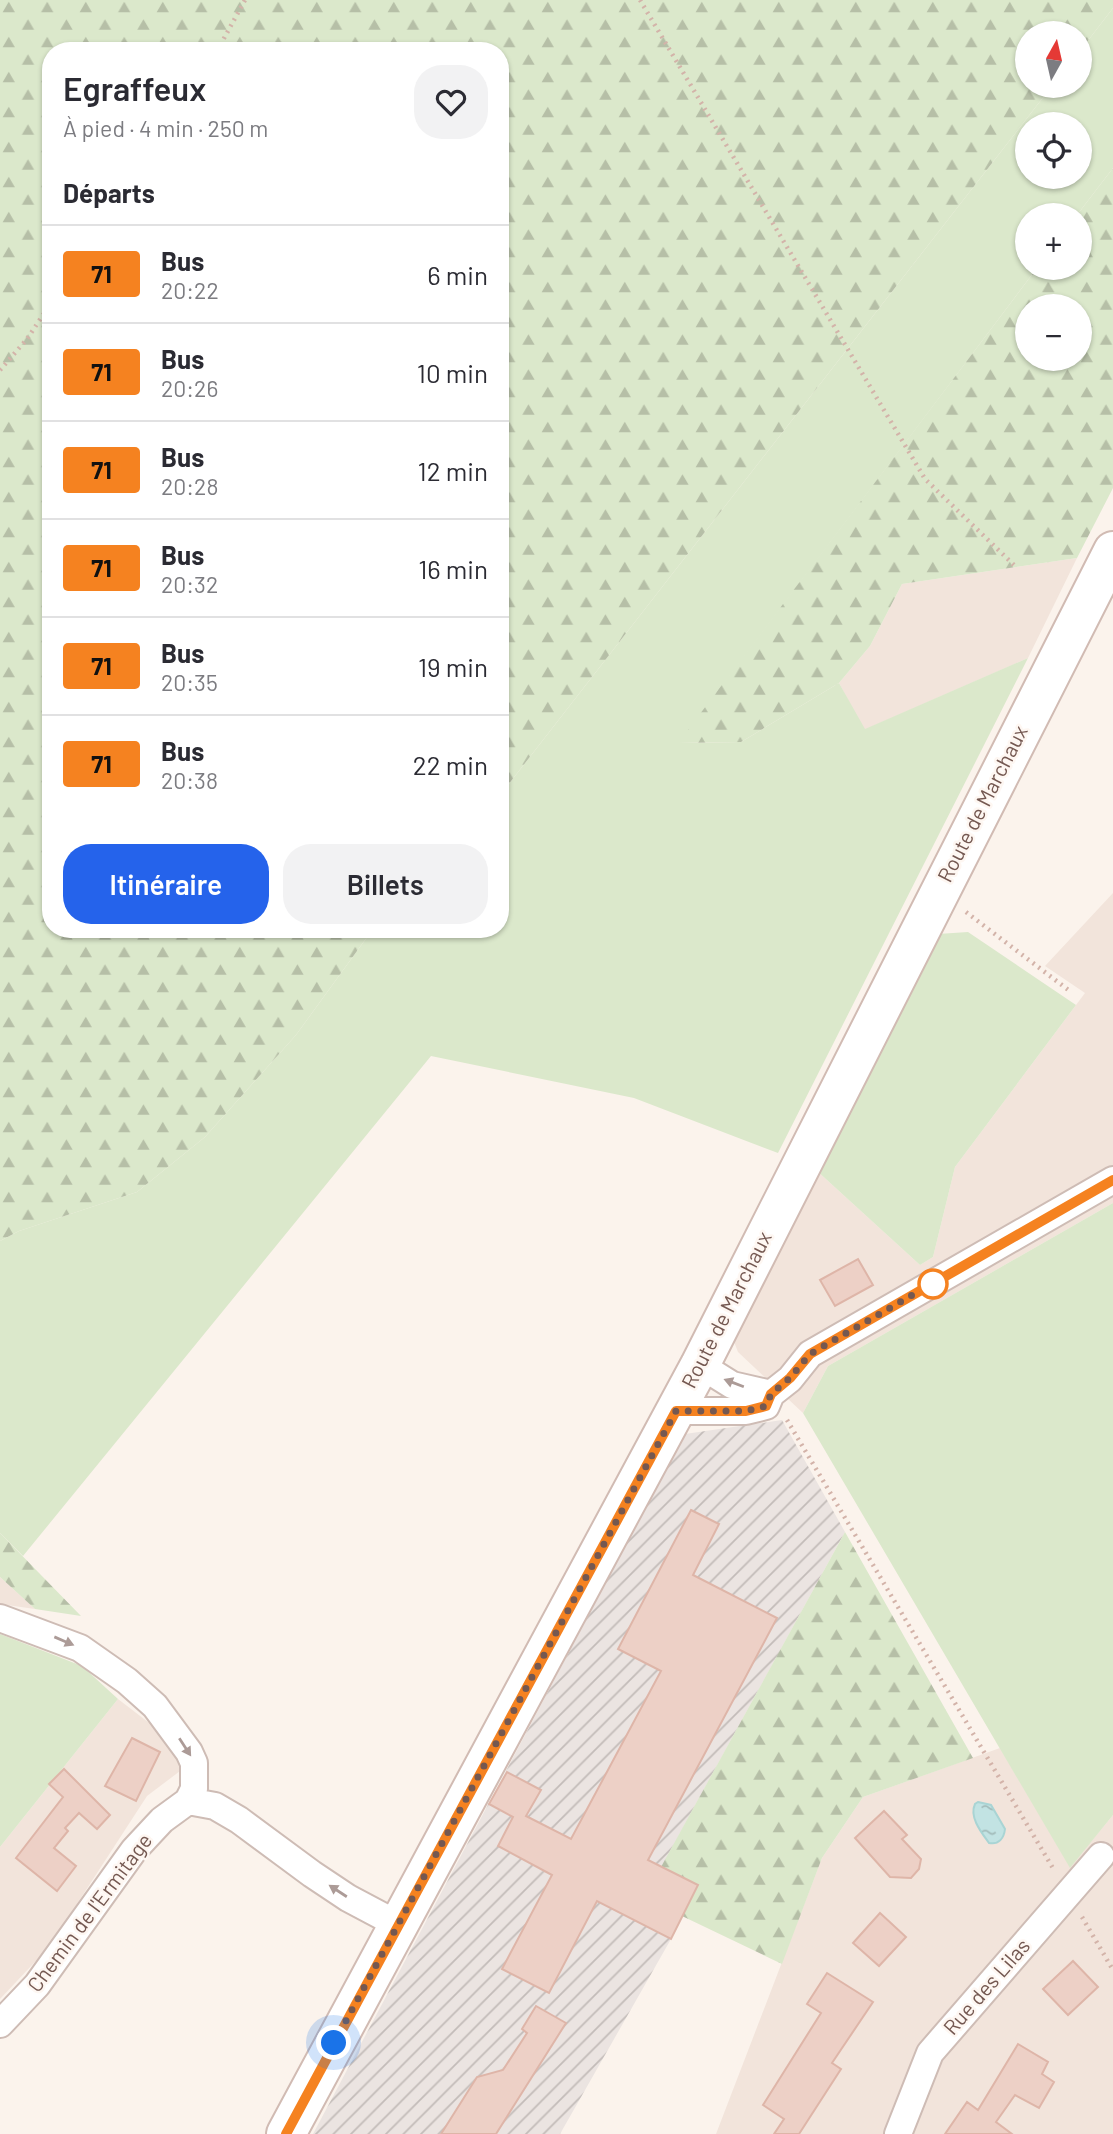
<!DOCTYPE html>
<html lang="fr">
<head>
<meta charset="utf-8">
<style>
	:root { --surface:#fff; --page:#f2f2f3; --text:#2b2b33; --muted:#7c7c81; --line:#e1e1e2; --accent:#2563eb }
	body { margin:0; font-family:Barlow,sans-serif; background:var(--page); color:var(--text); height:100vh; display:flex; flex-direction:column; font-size:26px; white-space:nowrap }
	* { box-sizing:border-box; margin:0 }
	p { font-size:23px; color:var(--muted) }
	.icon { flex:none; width:38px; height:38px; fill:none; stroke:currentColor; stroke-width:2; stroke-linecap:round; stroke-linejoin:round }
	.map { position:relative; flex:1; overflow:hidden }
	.sheet { position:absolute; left:42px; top:42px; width:467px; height:896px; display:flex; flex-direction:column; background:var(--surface); border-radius:28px; box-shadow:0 2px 5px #0004 }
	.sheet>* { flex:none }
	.badge { padding:0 14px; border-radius:5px; font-size:24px; line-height:46px }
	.needle { width:46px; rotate:8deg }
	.buttons { position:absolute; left:1015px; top:21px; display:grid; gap:14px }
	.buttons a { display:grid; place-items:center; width:77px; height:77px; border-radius:50%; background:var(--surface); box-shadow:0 2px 5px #0004; font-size:35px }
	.you { position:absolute; width:35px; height:35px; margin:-18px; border:5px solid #fff; border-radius:50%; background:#1a73e8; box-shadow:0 0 0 10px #1a73e833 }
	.map>.badge { position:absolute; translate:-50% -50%; box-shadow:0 0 0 4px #fff }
	h2 { padding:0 21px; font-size:26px; line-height:63px }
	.round { display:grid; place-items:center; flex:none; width:74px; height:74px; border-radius:28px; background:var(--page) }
	.head { display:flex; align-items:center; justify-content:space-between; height:119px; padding:0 21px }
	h1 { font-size:33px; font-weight:600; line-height:52px }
	.cta { display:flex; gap:14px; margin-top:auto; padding:14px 21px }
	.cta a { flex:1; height:80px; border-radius:28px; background:var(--accent); color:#fff; font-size:28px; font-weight:600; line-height:80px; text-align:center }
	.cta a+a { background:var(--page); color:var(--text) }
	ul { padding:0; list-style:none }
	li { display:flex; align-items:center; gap:21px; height:98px; padding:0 21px; border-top:2px solid var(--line) }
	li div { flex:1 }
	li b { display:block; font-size:26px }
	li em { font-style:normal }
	li .badge { min-width:77px; font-weight:700; text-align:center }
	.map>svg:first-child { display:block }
</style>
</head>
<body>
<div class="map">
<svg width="1113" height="2134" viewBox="0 0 1113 2134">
	<defs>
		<pattern id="industrial-furrows" width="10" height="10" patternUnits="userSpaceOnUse" patternTransform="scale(1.75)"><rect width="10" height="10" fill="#ebe4e1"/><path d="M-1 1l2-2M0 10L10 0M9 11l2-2" fill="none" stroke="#c3bcb9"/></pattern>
		<pattern id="forest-firs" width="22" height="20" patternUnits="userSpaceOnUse" patternTransform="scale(1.75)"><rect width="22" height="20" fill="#dbe8cb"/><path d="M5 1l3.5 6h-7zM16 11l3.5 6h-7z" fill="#b6bfa7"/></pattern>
		<pattern id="water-ripples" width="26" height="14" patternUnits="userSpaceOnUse" patternTransform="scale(1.75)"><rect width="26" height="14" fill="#c2e3e3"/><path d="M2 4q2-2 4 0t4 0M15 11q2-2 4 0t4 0" fill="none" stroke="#a2bbba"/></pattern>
	</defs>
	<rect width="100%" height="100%" fill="#fbf3ec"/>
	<path fill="#f2e4db" d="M1077,558L1028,658L864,730L839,683L870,646L902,584Z
		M1113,893V1203L828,1366L803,1413L738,1352L731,1334L816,1170L920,1265L933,1257L955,1167L1085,993L1045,966Z
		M0,1577L35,1609L0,1604Z
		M118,1699L174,1742L184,1768L147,1796L49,1947L0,1999V1847Z
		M1000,1748L1070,1867L1113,1815V2134H716L822,1858L863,1797Z"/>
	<path fill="url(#industrial-furrows)" d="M782,1420L845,1532L662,1866L698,1885L671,1939L560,2134H313L685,1434Z"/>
	<path fill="#dbe8cb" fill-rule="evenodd" d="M1113,8V168L1077,215H1027V268H1037L679,743L741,742L839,683L865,729L1028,658L778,1153L634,1098L431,1056L23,1556L0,1533V1241L19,1231L137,1192L205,1137L296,1035L373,929H500L501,794L1052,86H1080V51ZM1027,124H1080V177H1027Z
		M968,932L1076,1005L955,1167L933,1257L920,1265L816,1170L938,934Z
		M1113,1203V1815L1070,1868L803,1413L828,1366Z
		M0,1634L82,1666L118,1699L0,1847Z"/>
	<path fill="url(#forest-firs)" fill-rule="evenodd" d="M0,0H1113V8L1080,51V33H1027V86H1052L501,794L500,51H51V929H373L296,1035L205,1137L137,1192L19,1231L0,1241Z
		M1113,168V488L1077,558L902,584L870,646L839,683L741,742L678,743L1037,268H1080V215H1077ZM1027,306H1080V359H1027Z
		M845,1532L973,1758L863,1797L822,1858L782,1964L682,1916L661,1867Z
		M0,1533L81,1616L35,1609L0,1577Z"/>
	<path fill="url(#water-ripples)" stroke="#a9d4d4" stroke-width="2" d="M978,1802L991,1805L1005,1829C1004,1838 999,1845 989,1843C981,1832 969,1817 975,1804Z"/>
	<path fill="#edd0c6" stroke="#deb5a8" stroke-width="2" d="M858,1259L873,1285L835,1306L820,1280Z
		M691,1510L719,1524L693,1575L777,1618L648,1860L698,1885L671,1939L597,1901L549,1993L502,1969L552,1875L498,1846L513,1817L489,1804L507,1772L541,1790L526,1816L571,1839L661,1671L618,1649Z
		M132,1738L160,1752L136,1801L105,1786Z
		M64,1769L110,1815L97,1829L79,1813L65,1828L68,1831L54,1848L76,1866L57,1891L16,1858L63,1797L49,1784Z
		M884,1811L907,1835L902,1839L921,1859L919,1869L911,1878L890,1877L855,1838Z
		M880,1913L906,1937L879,1966L853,1943Z
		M1073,1961L1098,1987L1068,2015L1043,1989Z
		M827,1973L873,2002L832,2063L841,2069L799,2134H774L784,2119L763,2105L821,2013L807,2004Z
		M536,2006L566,2023L496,2134H441L477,2077L503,2070L527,2033L522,2029Z
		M1018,2044L1048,2062L1042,2074L1054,2082L1039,2108L1015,2095L996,2122L1012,2134H945L967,2102L978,2110Z"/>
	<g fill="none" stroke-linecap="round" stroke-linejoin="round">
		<g stroke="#cebcb5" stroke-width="30">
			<path id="street" d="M700,1365L732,1385L771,1394
				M675,1411H746L766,1406L771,1394L790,1379L810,1354L1113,1180
				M0,1618L80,1648L127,1681L155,1706L189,1752L194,1763V1789L188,1801
				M0,2024L37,1985L134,1850L162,1820L188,1801L215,1806L239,1820L312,1874L348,1898L397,1924
				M898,2134L930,2053L1101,1856"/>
		</g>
		<g stroke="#d1bbb3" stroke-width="42">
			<path id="secondary" d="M286,2134L700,1365L1113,551"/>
		</g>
		<path stroke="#d3b3a9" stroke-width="4.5" stroke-dasharray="2 5" stroke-linecap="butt" d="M640,0L925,479L1016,567
			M217,51L245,0
			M0,370L27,339L51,303
			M966,912L1071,992
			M787,1420L1054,1870
			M1082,1917L1113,1970"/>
		<use href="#street" stroke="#fff" stroke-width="26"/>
		<use href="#secondary" stroke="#fff" stroke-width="38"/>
	</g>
	<defs><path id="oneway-solid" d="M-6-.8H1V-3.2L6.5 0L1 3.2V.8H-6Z" transform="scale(1.75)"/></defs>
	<g fill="#ac9b97">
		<use href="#oneway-solid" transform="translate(734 1383) rotate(-159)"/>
		<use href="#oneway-solid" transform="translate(64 1641) rotate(23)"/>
		<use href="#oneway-solid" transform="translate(185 1747) rotate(57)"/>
		<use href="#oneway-solid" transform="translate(338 1891) rotate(-147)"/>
	</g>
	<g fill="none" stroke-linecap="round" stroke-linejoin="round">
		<g stroke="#fff" stroke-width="16">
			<path id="line" d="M286,2134L676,1411H746L766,1406L771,1394L790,1378L810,1354L1113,1180"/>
		</g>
		<use href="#line" stroke="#f58220" stroke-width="10"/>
		<path stroke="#745851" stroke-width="7" stroke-dasharray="0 12.6" d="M334,2043L676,1411H746L766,1406L771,1394L790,1378L810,1354L942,1278L933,1284"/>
	</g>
	<circle fill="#fff" stroke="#f58220" stroke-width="3.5" cx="933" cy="1284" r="14"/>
	<g text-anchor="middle" stroke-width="5" stroke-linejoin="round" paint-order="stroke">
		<g font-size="21" fill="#745851" stroke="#fef7f2">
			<text transform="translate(983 804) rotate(-63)" y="7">Route de Marchaux</text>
			<text transform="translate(727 1310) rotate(-63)" y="7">Route de Marchaux</text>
			<text transform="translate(90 1913) rotate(-53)" y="7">Chemin de l'Ermitage</text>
			<text transform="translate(987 1987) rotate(-49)" y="7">Rue des Lilas</text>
		</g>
	</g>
</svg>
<div class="buttons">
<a><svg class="needle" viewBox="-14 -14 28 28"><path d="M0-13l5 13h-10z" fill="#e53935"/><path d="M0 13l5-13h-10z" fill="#7c7c81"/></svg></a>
<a><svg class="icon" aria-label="locate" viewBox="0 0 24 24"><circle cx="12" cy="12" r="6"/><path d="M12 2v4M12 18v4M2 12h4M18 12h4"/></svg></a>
<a>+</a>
<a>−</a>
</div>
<div class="you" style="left:334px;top:2043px"></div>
<section class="sheet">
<div class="head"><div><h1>Egraffeux</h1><p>À pied · 4 min · 250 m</p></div><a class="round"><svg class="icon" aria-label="heart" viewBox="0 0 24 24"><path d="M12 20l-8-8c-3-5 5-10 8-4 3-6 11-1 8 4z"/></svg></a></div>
<h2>Départs</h2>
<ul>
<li><span class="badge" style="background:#f58220;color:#111">71</span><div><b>Bus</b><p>20:22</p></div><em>6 min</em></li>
<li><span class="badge" style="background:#f58220;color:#111">71</span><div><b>Bus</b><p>20:26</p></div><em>10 min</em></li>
<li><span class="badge" style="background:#f58220;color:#111">71</span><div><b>Bus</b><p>20:28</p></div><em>12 min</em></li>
<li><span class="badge" style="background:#f58220;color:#111">71</span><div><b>Bus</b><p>20:32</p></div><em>16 min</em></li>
<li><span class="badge" style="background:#f58220;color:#111">71</span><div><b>Bus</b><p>20:35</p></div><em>19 min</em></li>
<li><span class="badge" style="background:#f58220;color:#111">71</span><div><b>Bus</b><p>20:38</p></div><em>22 min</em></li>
</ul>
<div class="cta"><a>Itinéraire</a><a>Billets</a></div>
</section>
</div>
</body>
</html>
